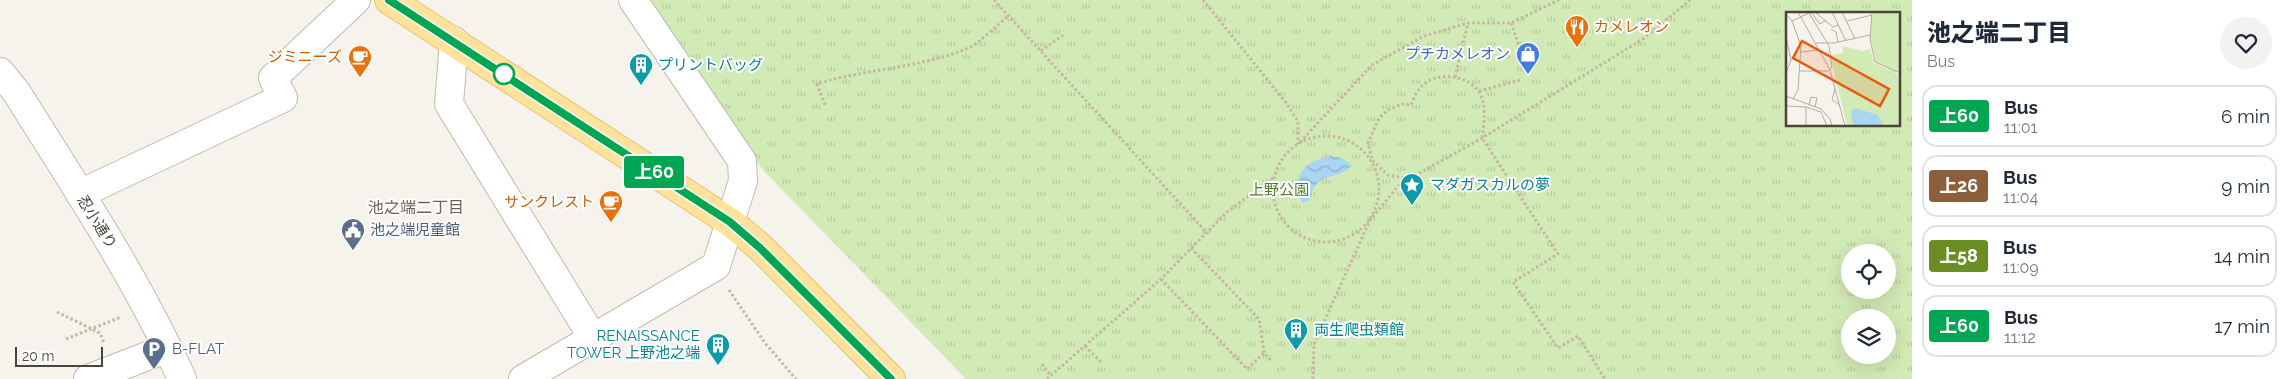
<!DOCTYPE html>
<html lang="en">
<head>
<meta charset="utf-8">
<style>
	:root { --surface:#fff; --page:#f2f2f3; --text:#1f2937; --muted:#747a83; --line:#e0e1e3 }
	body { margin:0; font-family:Raleway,"Noto Sans JP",sans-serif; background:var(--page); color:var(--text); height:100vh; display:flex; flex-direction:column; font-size:19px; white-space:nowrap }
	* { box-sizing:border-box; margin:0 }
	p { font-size:16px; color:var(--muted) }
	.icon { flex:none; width:28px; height:28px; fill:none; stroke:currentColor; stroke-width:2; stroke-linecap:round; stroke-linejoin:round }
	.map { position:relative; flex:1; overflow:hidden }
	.panel { display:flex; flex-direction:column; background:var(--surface); width:375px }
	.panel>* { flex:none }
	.badge { padding:0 10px; border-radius:4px; font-size:18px; line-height:32px }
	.tools { position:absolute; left:1841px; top:244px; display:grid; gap:10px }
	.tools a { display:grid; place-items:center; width:55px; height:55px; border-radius:50%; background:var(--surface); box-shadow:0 5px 20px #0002; font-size:25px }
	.scale { position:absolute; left:15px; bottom:12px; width:88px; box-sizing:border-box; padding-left:5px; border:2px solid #4b4439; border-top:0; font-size:14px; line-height:18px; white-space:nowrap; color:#4b4439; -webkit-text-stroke:4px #fff; paint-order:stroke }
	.map>.badge { position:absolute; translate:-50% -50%; box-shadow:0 0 0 2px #fff }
	.round { display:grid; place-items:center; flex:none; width:52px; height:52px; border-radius:26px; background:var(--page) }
	.headline { display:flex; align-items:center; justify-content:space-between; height:85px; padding:0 15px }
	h1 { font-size:24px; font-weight:800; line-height:38px }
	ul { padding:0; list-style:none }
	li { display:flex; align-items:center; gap:15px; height:62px; margin:0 10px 8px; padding:0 5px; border:2px solid var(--line); border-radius:15px }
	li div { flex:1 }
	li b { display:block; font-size:19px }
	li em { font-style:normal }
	li .badge { min-width:55px; font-weight:700; text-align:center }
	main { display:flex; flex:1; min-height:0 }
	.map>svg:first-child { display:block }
</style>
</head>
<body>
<main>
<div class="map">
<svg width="1912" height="379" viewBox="0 0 1912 379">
	<defs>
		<pattern id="park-tufts" width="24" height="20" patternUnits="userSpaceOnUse" patternTransform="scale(1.25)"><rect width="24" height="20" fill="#d2eab5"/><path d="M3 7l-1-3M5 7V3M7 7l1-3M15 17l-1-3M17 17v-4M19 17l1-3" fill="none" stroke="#b6ca9c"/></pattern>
		<pattern id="water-waves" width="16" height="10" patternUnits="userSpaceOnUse" patternTransform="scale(1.25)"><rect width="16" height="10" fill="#a9d4f2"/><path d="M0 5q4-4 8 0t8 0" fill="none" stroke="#8caec5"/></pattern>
	</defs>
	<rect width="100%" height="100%" fill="#f6f3ec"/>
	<path fill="url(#park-tufts)" fill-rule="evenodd" d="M645,0H1912V379H966L762,169L674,37ZM1787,14H1898V125H1787ZM1850,252H1888V290H1850ZM1850,318H1888V355H1850Z"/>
	<path fill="url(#water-waves)" d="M1331,156L1342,158L1352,166C1332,183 1316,170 1310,200L1302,203C1289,177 1305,161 1331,156Z"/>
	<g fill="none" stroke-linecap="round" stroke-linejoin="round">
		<g stroke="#c2bbae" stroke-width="30">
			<path id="minor" d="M454,41L449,104L593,338
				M0,72L17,93C75,186 137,278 182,379
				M80,194L283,98L273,78L356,0
				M88,379L168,348
				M523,379L716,266L743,181L742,161L633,0"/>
		</g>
		<g stroke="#e6c16a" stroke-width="30">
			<path id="major" d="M389,0L730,222L760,247L891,379"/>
		</g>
		<path stroke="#c4b79f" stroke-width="3" stroke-dasharray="2.5 2.5" stroke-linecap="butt" d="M994,0L1207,233
			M1203,0L1287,104L1298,122V144
			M1511,23L1523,57
			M1041,51L1063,35
			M1455,77L1468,23
			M1479,91L1520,80
			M825,105L817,84C865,69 919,68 966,49C979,44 997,25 1008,16
			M1273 189a53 53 0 1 1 106 0a53 53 0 1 1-106 0Z
			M1300,142L1372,65L1424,36L1468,23H1511L1559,0
			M1409,179L1388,175L1372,160L1368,143L1379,118L1388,110L1402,104L1411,105C1414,98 1417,90 1423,85C1437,71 1468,75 1479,92C1487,104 1484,124 1482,138L1558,254L1513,282L1558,348L1578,336L1605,379
			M1191,248L1259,319L1264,353
			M1161,279L1247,369L1264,353L1272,362
			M729,290L765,343L796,379
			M57,312L100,333L104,343
			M66,339L121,317
			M1085,346L1102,363
			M1042,364L1051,376
			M1047,379L1161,279L1227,212L1273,178
			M1313,379L1314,344L1370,220L1400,184L1482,138L1643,39L1690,0"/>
		<use href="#minor" stroke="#fff" stroke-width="28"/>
		<use href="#major" stroke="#ffe39c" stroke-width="28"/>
	</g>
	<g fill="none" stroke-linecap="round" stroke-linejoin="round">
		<g stroke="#fff" stroke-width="11">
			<path id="line" d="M389,0L730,222L760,248L891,379"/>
		</g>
		<use href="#line" stroke="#00a651" stroke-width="8"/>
	</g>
	<defs>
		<g id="restaurant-pin" transform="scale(1.25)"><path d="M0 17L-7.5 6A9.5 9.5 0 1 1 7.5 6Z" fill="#e8710a" stroke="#fff"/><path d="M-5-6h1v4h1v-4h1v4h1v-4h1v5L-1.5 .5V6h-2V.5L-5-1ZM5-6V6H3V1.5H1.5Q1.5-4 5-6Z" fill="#fff"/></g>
		<g id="shop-pin" transform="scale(1.25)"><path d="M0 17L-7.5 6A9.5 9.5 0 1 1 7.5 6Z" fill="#3f7fe0" stroke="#fff"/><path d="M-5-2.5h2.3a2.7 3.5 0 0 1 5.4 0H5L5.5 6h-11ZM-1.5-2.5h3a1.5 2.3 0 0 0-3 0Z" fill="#fff"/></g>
		<g id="cafe-pin" transform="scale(1.25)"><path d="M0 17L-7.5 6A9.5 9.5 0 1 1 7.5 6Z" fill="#e8710a" stroke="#fff"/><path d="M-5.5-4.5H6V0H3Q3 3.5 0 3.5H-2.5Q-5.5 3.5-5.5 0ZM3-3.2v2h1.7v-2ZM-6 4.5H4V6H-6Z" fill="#fff"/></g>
		<g id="building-pin" transform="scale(1.25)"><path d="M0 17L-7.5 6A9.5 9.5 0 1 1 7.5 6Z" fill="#0f9aa8" stroke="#fff"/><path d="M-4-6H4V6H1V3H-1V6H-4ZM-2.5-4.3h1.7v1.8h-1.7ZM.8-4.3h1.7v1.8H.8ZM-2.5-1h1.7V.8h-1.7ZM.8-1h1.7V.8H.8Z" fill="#fff"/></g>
		<g id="sight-pin" transform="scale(1.25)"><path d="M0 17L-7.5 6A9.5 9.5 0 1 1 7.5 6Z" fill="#0f9aa8" stroke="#fff"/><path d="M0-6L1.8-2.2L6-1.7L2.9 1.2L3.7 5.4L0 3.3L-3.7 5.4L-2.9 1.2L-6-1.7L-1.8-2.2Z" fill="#fff"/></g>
		<g id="civic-pin" transform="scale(1.25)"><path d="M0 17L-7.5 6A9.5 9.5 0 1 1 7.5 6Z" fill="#5c6f8a" stroke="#fff"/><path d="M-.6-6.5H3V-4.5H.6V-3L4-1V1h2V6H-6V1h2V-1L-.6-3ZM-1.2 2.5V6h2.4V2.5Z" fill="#fff"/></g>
		<g id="parking-pin" transform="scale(1.25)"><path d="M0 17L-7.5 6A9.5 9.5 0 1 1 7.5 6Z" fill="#5c6f8a" stroke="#fff"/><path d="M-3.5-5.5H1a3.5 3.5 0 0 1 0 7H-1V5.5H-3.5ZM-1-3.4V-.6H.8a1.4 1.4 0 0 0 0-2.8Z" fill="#fff"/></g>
	</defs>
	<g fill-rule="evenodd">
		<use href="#restaurant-pin" x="1577" y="27"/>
		<use href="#shop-pin" x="1528" y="54"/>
		<use href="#cafe-pin" x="360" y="57"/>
		<use href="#building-pin" x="641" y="65"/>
		<use href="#sight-pin" x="1412" y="185"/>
		<use href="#cafe-pin" x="611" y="202"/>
		<use href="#civic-pin" x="353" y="230"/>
		<use href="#building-pin" x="1296" y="330"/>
		<use href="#building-pin" x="718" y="345"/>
		<use href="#parking-pin" x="154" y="349"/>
	</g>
	<circle fill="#fff" stroke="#00a651" stroke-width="2.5" cx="504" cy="74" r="10"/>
	<g text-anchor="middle" stroke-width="4" stroke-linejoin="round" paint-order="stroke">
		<g font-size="15" fill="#c56008" stroke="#fff" text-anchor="end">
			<text x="1594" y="32" text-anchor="start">カメレオン</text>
			<text x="342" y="62">ジミニーズ</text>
			<text x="594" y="207">サンクレスト</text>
		</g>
		<g font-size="15" fill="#366cbe" stroke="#fff" text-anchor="end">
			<text x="1510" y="59">プチカメレオン</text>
		</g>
		<g font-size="15" fill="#0d838f" stroke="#fff" text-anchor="start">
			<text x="658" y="70">プリントバッグ</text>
			<text x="1430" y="190">マダガスカルの夢</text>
			<text x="1314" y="335">両生爬虫類館</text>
			<text x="700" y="341" text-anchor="end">RENAISSANCE<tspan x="700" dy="17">TOWER 上野池之端</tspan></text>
		</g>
		<g font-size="15" fill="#4a7f2a" stroke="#fff">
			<text x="1279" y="195">上野公園</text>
		</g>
		<g font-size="15" fill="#4b4439" stroke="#fff">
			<text transform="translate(97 222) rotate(58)" y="5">忍小通り</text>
		</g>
		<g font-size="15" fill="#4e5e75" stroke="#fff" text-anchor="start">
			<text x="370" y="235">池之端児童館</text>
			<text x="172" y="354">B-FLAT</text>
		</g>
		<g font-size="16" fill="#6e6250" stroke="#fff">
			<text x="416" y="213">池之端二丁目</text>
		</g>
	</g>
	<g transform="translate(1786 12)">
		<rect width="114" height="114" fill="#f6f3ec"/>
		<path d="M87,0H114V60H107L114,63V114H61L47,56L45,43L57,41V34L76,39L84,37L88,51L105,59L90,50L84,24Z" fill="#d2eab5"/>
		<path d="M69,96L92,103L97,114H67L65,99Z" fill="#a9d4f2"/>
		<path fill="none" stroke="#b2ada4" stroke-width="1" d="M12,0L44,58L59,114M25,0L34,12L40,8M29,0L47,15L53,13M46,0L60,29M56,0L69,27M86,0L84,27L89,50L114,61M0,2L6,9L15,34L12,78L7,87M6,9L23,1L43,34L46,55L42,59H14M61,9L86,3M45,17L50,20L52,30M0,25L5,48L0,61M30,31H48L84,23M15,40L32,38M49,77L46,88L54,93M0,84L35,97L44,107L46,114M23,93L25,85L31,86L29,95M0,94L20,95L35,100L41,114M20,95V114"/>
		<path fill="#e8590c" fill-opacity="0.15" stroke="#e8590c" stroke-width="2.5" d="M16,29L103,77L94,94L7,46Z"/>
		<rect width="114" height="114" fill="none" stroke="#4b4439" stroke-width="2.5"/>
	</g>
</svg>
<div class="tools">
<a><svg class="icon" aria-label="locate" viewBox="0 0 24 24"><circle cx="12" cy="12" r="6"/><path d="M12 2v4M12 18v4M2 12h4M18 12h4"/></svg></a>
<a><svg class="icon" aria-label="layers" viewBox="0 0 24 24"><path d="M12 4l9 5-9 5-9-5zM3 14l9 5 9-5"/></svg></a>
</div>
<div class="scale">20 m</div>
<b class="badge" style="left:654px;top:172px;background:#00a651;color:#fff">上60</b>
</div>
<section class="panel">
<div class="headline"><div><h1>池之端二丁目</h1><p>Bus</p></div><a class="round"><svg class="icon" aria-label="heart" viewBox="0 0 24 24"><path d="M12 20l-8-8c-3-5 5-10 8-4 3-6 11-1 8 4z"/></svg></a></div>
<ul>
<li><span class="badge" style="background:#00a651;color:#fff">上60</span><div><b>Bus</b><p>11:01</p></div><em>6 min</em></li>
<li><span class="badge" style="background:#8b5e3c;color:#fff">上26</span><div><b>Bus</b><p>11:04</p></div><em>9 min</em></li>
<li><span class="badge" style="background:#6b8e23;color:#fff">上58</span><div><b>Bus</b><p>11:09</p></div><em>14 min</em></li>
<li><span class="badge" style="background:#00a651;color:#fff">上60</span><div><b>Bus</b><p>11:12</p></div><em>17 min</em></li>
</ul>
</section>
</main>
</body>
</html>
